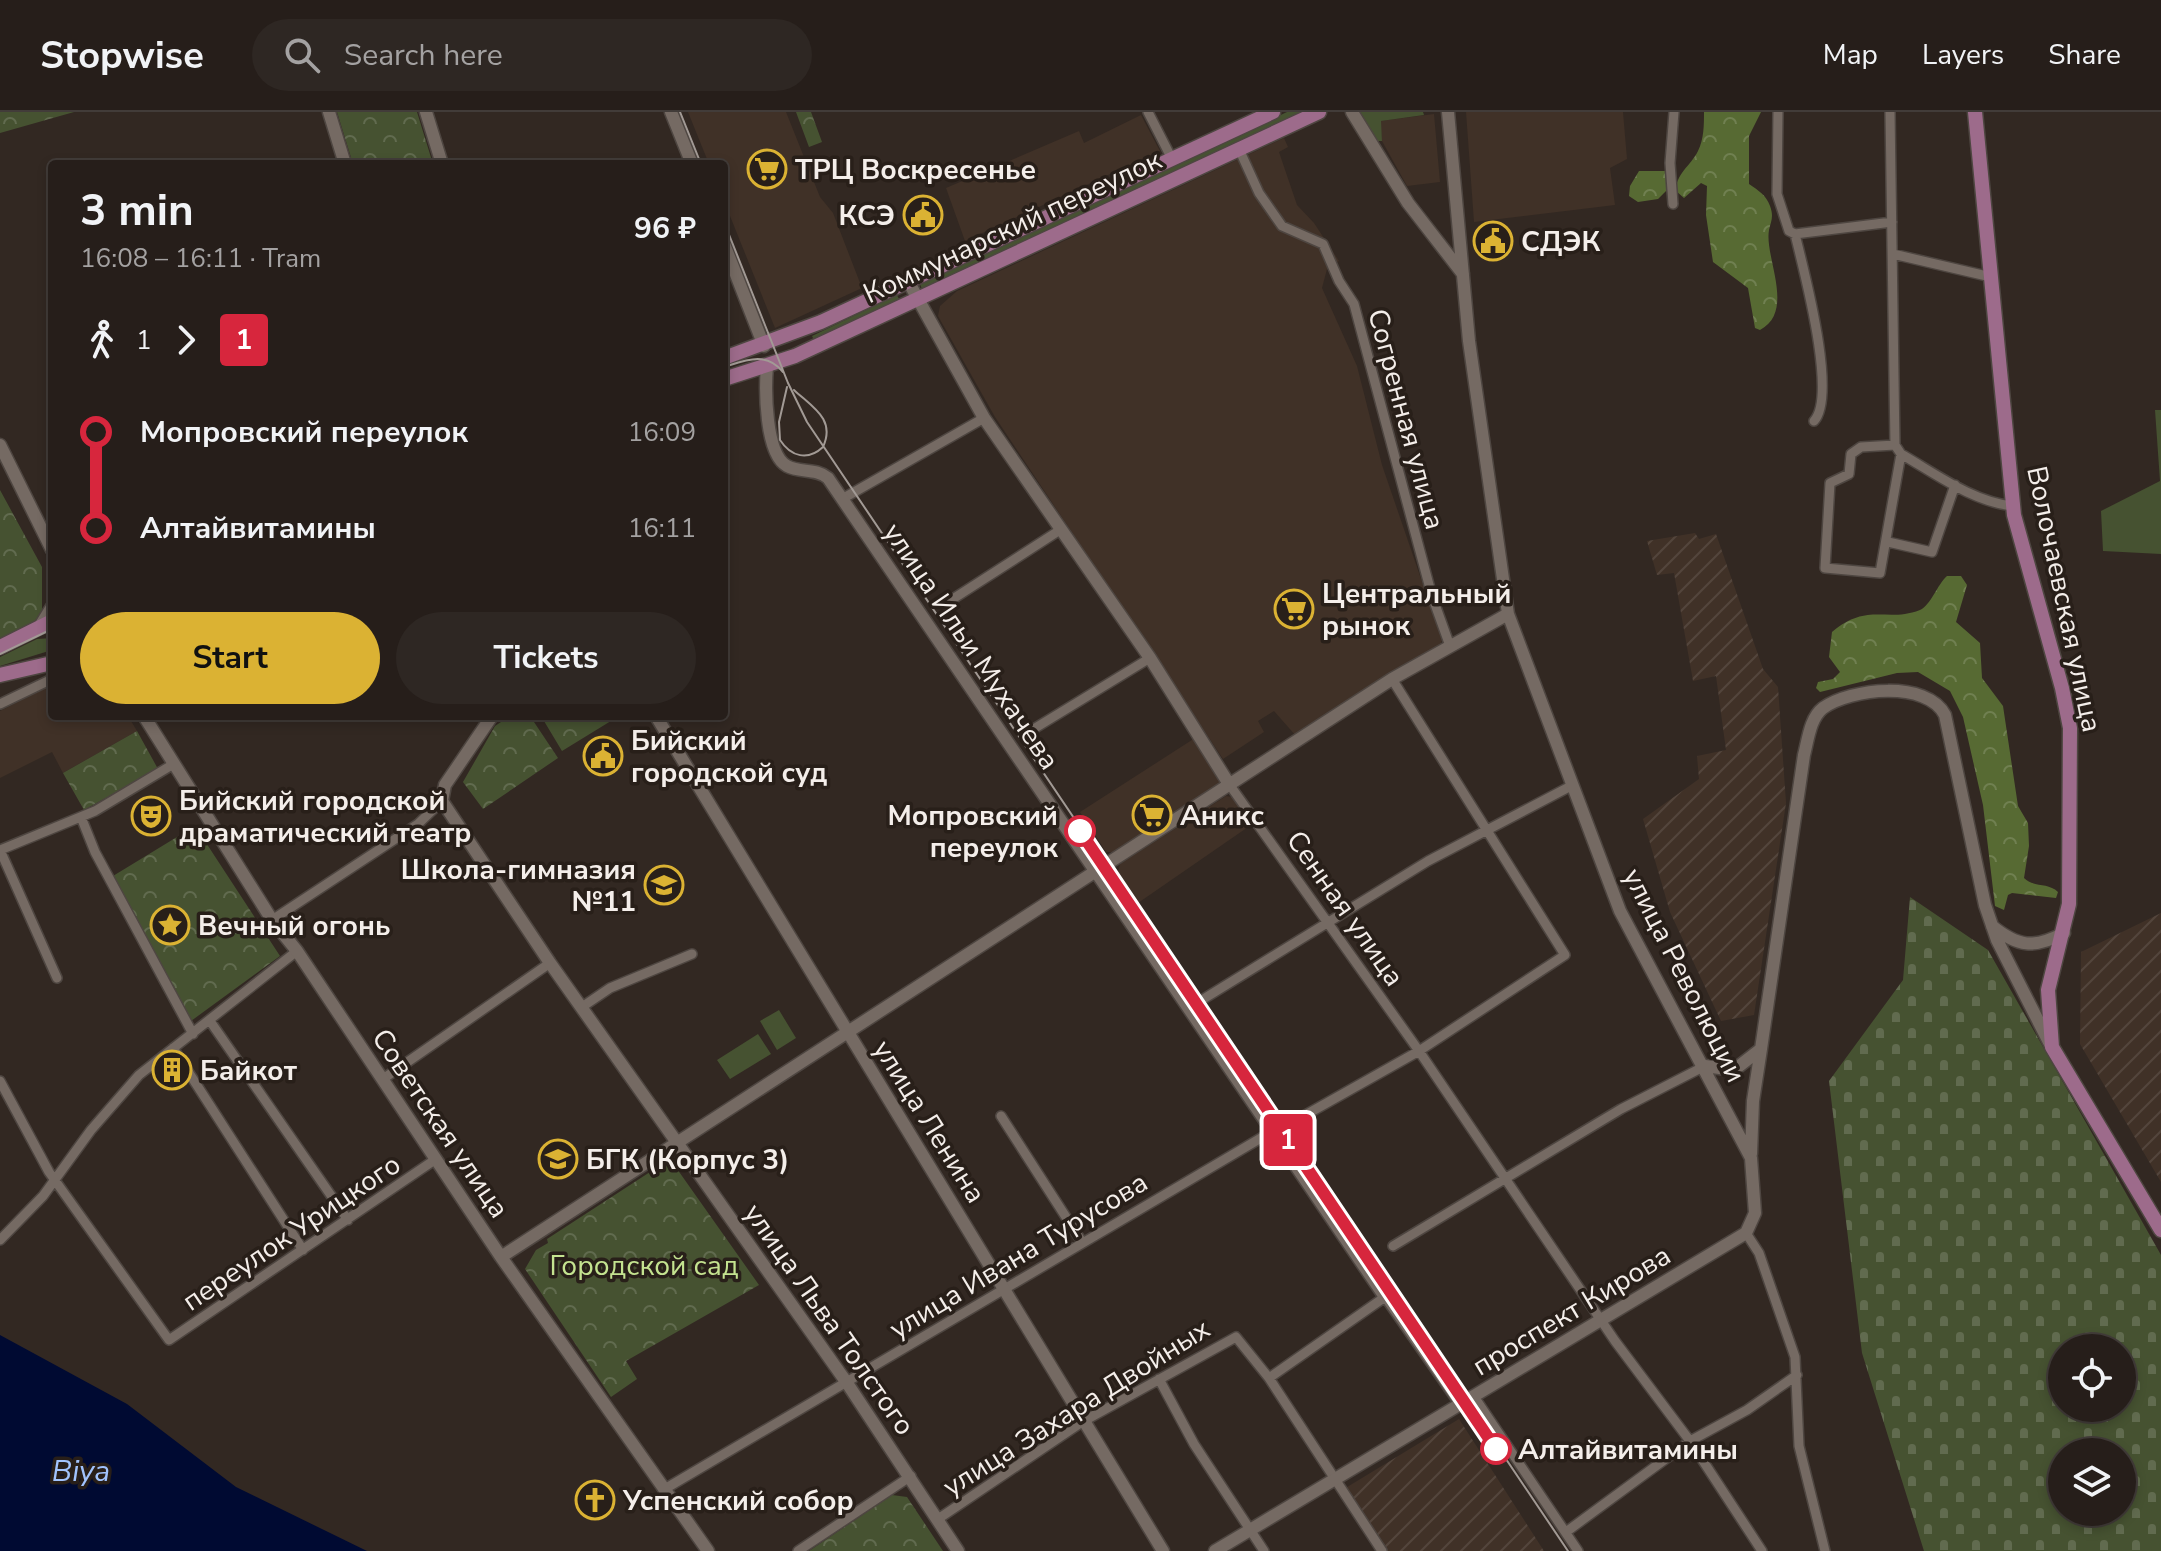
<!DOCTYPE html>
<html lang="en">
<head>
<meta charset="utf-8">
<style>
	:root { --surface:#261e1a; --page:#2e2723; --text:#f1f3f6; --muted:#a4a2a2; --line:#423c39; --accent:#dbb233 }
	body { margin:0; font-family:"Nunito Sans",sans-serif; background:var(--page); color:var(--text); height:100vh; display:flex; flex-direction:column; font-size:30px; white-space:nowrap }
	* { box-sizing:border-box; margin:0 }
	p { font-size:26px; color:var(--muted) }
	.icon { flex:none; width:44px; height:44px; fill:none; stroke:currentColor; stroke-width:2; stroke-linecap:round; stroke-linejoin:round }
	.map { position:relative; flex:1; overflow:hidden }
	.sheet { position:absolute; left:48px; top:48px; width:680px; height:560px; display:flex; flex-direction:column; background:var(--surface); border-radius:8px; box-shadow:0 4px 12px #0003,0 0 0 2px var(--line) }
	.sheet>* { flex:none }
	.badge { padding:0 16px; border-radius:6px; font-size:28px; line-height:52px }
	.buttons { position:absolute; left:2048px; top:1222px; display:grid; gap:16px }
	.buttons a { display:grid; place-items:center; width:88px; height:88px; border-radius:50%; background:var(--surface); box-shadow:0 4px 12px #0003,0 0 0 2px var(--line); font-size:40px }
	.map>.badge { position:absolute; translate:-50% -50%; box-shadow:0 0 0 4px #fff }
	.legs { display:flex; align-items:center; gap:12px; height:88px; padding:0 32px; font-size:26px }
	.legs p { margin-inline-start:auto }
	.summary { display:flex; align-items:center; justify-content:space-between; height:136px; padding:0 32px }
	h1 { font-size:44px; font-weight:700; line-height:60px }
	.primary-button { display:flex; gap:16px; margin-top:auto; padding:16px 32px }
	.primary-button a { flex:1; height:92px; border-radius:48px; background:var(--accent); color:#111; font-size:32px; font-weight:700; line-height:92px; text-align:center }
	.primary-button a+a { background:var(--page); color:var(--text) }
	ul { padding:0 32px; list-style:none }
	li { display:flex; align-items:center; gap:28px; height:96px; font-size:30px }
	li i { display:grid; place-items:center; width:12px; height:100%; margin:0 10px; background:currentColor }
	li i::after { content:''; width:20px; height:20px; margin:-10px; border:6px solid; border-radius:50%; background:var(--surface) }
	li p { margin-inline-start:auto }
	li:first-child i { background:linear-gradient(#0000 50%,currentColor 0) }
	li:last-child i { background:linear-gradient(currentColor 50%,#0000 0) }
	header { display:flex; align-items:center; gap:48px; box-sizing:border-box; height:112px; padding:0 40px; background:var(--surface); border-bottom:2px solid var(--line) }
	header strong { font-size:38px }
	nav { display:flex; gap:44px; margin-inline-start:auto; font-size:28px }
	.search { width:560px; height:72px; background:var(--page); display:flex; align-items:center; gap:20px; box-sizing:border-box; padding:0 28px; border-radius:44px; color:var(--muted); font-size:30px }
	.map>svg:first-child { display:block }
</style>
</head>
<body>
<header>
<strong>Stopwise</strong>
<div class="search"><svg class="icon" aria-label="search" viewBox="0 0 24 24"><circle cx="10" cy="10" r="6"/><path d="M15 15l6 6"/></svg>Search here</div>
<nav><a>Map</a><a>Layers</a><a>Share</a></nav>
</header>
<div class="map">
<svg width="2161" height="1439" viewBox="0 0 2161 1439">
	<defs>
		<pattern id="industrial-furrows" width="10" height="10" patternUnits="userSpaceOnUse" patternTransform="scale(2)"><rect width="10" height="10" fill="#403127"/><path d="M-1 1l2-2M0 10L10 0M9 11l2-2" fill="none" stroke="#53453c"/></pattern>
		<pattern id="forest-crowns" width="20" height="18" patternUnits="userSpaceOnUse" patternTransform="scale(2)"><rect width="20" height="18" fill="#576a33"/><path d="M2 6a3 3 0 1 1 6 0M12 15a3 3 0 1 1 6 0" fill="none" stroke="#708051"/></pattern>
		<pattern id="cemetery-stones" width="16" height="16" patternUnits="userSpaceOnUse" patternTransform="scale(2)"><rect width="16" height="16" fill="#465231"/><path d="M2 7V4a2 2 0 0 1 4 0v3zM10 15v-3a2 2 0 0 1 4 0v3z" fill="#616b4f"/></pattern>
		<pattern id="park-crowns" width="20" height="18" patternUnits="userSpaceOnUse" patternTransform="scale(2)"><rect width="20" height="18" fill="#465231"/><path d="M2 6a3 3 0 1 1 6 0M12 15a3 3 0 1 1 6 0" fill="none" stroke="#616b4f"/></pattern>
	</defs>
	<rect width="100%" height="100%" fill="#322822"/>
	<path fill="#403127" d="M688,0H786L820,85L833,101L862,176L775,216L724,89V52H709Z
		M1466,0H1623L1627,47L1610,56L1615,93L1474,110Z
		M1434,2L1440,70L1407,74L1382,29L1380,9Z
		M1141,3L1160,39L965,129L946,76L1079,19L1084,31Z
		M1284,26L1288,35L1279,40L1297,93L1314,111L1339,149L1327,157L1322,176L1357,254L1382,353L1442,528L1440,534L1296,624L1274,599L1258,609L1264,620L1223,647L995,305L938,204L940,194L957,179Z
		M52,573V604H128L137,619L63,661L52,640L0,666V599Z
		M1195,626L1221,667L1220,673L1113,740H1106L1080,700Z
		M1226,684L1232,685L1251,713L1138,791L1118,760L1120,752Z"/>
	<path fill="url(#industrial-furrows)" d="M1695,421L1699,427L1716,422L1763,557L1778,575L1786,691L1754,903L1721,909L1670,800L1643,707L1699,667L1697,644L1726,638L1716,564L1693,569L1674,461L1657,463L1647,429Z
		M2161,801V1070L2080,932L2081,840Z
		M1459,1307L1544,1439H1387L1344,1377Z"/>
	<path fill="#465231" d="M1287,0H1306L923,180L920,172Z
		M1356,0H1423L1424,3L1381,9L1382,29H1376Z
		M897,183L900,189L815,230L812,224Z
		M2155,298H2161V442L2103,439L2101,399L2160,369Z
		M52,526V538L0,554V545L37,527Z
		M779,898L796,926L777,938L760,909Z
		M758,922L771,942L730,967L717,948Z"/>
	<path fill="url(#forest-crowns)" d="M1704,0H1761L1749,24V72C1759,79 1766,83 1770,94C1774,105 1771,109 1769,118C1764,145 1796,199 1760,218L1755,216L1748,176L1713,150L1706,103L1707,74L1701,71L1684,86L1676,79C1676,61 1690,55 1698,39C1704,27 1704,13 1704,0Z
		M1639,59H1666L1669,76L1658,87L1638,90L1629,84L1630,74Z
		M1947,464H1961L1967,473L1956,510L1980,531L1982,566L2003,594L2018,694L2028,711L2029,734L2024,766C2034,776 2048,770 2058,780L2056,786L2012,781L2008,783L2004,798L1995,794L1983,693L1963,605L1950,579L1918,560L1897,561L1820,580L1816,576L1818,570L1833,567L1840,560L1829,545L1832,520C1868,490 1886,511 1920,498C1931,493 1937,473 1947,464Z"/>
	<path fill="url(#cemetery-stones)" fill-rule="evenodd" d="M1910,785L1988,838L2161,1143V1439H1924L1862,1241L1829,969L1903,868ZM2062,1236H2122V1296H2062ZM2062,1340H2122V1400H2062Z"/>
	<path fill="url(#park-crowns)" d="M0,0H74L0,21Z
		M337,0H417L433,52H353Z
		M796,0H811L822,30L809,35Z
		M0,378L42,455V503L38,510L0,529Z
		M510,604H530L558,646L483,697L463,670L495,614Z
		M541,604H619L562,639Z
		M137,619L158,657L84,698L63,661Z
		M195,714L280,844L191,909L113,764Z
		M670,1047L759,1173L626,1249L637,1267L611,1285L525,1157L536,1138L548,1131L547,1127Z
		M892,1383L907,1385L943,1439H809Z"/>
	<path fill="#000a32" d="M0,1223L127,1292L236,1375L367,1439H0Z"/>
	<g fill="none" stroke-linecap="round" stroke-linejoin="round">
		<g stroke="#4e4641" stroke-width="12">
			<path id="street" d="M1148,0L1172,47
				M1778,0L1777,82L1789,119L1795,122L1892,110
				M1890,0L1895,333L1901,342C1936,362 1973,390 2013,394
				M1239,37L1259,81L1282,114L1323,132L1339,169L1354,192L1432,484L1450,534
				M1673,92L1670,51L1674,0
				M1795,122C1803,156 1838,283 1814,309
				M1893,142L1991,165
				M1895,333L1861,335L1851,342L1849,362L1830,371L1825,456L1880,461L1901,342
				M842,387L984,306
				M1888,430L1932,440L1955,373
				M945,492L1060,418
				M0,592L52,567
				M1027,621L1150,546
				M1229,672L1419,939L1615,1229L1690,1329L1762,1439
				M81,705L95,740L193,922
				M0,738L95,699L172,653
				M0,738L57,866
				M272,808L418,712L442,689
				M1205,886L1428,749L1571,674
				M582,895L610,876L692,842
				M210,909L348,1108
				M173,936L303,1138
				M383,967L550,851
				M0,969L49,1060L169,1228L436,1047
				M1001,1004L1082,1130
				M1300,1006L1419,939L1565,843L1392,567
				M1746,1121L1759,1141L1795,1245L1799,1334L1825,1439
				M0,1128L43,1084L91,1018L139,963L297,839
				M1393,1134L1621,997L1705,954
				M1269,1266L1385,1185L1461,1294
				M1159,1267L1194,1332L1264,1439
				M1475,1286L1578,1439
				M663,1378L1273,1019
				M938,1407L1082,1310L1236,1225L1269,1266L1382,1439
				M1566,1420L1690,1329L1747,1298L1797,1263
				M798,1439L911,1364"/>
		</g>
		<g stroke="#4e4641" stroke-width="15">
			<path id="secondary" d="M329,0L345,52
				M426,0L442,52
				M671,0L692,52
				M1352,0L1408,91L1463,162
				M724,132L764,234
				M908,169L984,306L1150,546L1229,672
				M767,254C765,277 765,342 787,354C800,361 816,356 828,366L1385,1185
				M0,333L52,438
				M39,516L52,495
				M144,604L272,808L297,839L501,1145L708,1439
				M492,604L445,673L442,689L550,851L847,1271L958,1439
				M656,604L1163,1439
				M1992,814C2018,835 2034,837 2064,821
				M1705,954L1734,958L1761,937L1804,643C1808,628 1810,606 1823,596C1851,576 1927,568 1945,603L1985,793L1997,828L2051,934
				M1751,1042L1753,989L1761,937
				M501,1145L1392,567L1508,502
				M1215,1439L1746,1121L1755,1101L1751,1046L1620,799L1508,502L1469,229L1448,0"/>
		</g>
		<g stroke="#4e4641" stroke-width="17">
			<path id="primary" d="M1975,0L2014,403L2062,576L2070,616L2069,792L2048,878L2052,935L2161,1118
				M724,246L821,210L1273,0
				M724,267L795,244L1319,0
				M0,535L52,509
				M0,563L52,551"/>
		</g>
		<use href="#street" stroke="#756a63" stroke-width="9"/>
		<use href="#secondary" stroke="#756a63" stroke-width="12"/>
		<use href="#primary" stroke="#9d6b8b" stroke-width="14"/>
		<path stroke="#a29a95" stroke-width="2" d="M680,0L701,52
			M724,110L788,271L807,310L1568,1439
			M724,255C746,248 766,239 783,260
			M787,275L779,310L780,328C791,345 808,349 823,335C836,307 812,295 794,278
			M0,542L52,517"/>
	</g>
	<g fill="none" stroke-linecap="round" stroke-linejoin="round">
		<g stroke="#fff" stroke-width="18">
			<path id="line-1" d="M1080,719L1496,1337"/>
		</g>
		<use href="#line-1" stroke="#d7263d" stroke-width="12"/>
	</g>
	<defs>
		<g id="supermarket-ring" transform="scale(2)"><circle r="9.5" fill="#281f19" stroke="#dbb233" stroke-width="1.5"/><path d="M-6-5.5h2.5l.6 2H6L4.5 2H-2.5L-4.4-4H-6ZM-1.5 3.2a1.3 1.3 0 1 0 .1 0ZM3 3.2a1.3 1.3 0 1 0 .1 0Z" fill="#dbb233"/></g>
		<g id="civic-ring" transform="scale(2)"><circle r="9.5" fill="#281f19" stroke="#dbb233" stroke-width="1.5"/><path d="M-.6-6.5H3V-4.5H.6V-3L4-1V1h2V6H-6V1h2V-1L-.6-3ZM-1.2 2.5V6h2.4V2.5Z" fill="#dbb233"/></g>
		<g id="theatre-ring" transform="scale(2)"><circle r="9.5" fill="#281f19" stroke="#dbb233" stroke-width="1.5"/><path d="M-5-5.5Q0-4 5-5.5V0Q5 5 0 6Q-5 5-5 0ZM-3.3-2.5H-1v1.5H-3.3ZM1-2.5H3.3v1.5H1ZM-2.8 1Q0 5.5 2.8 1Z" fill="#dbb233"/></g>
		<g id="school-ring" transform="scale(2)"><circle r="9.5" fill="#281f19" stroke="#dbb233" stroke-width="1.5"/><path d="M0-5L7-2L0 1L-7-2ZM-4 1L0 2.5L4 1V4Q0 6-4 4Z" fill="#dbb233"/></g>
		<g id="sight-ring" transform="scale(2)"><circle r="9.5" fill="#281f19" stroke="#dbb233" stroke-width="1.5"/><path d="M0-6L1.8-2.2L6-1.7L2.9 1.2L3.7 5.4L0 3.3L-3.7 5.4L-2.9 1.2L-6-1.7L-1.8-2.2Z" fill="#dbb233"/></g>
		<g id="building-ring" transform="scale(2)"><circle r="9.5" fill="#281f19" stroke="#dbb233" stroke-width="1.5"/><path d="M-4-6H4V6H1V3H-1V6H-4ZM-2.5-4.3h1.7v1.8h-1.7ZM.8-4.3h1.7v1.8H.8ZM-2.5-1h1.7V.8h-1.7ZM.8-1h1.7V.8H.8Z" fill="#dbb233"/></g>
		<g id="university-ring" transform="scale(2)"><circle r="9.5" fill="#281f19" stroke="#dbb233" stroke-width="1.5"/><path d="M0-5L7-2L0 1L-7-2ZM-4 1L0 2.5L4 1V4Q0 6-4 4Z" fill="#dbb233"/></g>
		<g id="church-ring" transform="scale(2)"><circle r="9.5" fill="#281f19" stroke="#dbb233" stroke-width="1.5"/><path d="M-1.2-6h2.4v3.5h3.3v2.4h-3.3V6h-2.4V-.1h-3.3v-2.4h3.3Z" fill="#dbb233"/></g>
	</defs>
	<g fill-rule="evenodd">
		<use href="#supermarket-ring" x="767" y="57"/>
		<use href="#civic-ring" x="923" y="103"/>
		<use href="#civic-ring" x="1493" y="129"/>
		<use href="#supermarket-ring" x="1294" y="497"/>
		<use href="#civic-ring" x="603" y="644"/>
		<use href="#supermarket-ring" x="1152" y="703"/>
		<use href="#theatre-ring" x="151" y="704"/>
		<use href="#school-ring" x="664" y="773"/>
		<use href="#sight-ring" x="170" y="813"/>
		<use href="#building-ring" x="172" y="958"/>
		<use href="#university-ring" x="558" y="1047"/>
		<use href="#church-ring" x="595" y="1388"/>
	</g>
	<g fill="#fff" stroke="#d7263d" stroke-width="4">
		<circle cx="1080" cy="719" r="14"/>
		<circle cx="1496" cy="1337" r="14"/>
	</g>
	<g text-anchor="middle" stroke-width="7" stroke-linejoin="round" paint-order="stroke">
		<g font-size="28" font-weight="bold" fill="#f4eeea" stroke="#281f19" text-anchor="start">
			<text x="795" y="67">ТРЦ Воскресенье</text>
			<text x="895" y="113" text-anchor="end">КСЭ</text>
			<text x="1521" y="139">СДЭК</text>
			<text x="1322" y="491">Центральный<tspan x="1322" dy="32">рынок</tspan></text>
			<text x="631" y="638">Бийский<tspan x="631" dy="32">городской суд</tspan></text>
			<text x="179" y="698">Бийский городской<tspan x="179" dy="32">драматический театр</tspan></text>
			<text x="1180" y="713">Аникс</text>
			<text x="636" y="767" text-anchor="end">Школа-гимназия<tspan x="636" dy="32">№11</tspan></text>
			<text x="198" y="823">Вечный огонь</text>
			<text x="200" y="968">Байкот</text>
			<text x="586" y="1057">БГК (Корпус 3)</text>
			<text x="623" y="1398">Успенский собор</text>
		</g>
		<g font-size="28" fill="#f4eeea" stroke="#281f19">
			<text transform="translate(1012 114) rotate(-25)" y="10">Коммунарский переулок</text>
			<text transform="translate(1407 307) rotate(75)" y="10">Согренная улица</text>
			<text transform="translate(2065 487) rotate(78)" y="10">Волочаевская улица</text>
			<text transform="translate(972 534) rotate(56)" y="10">улица Ильи Мухачева</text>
			<text transform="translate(1346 796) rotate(55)" y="10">Сенная улица</text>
			<text transform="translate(1685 863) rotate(63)" y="10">улица Революции</text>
			<text transform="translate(930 1009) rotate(58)" y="10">улица Ленина</text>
			<text transform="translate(441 1011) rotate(56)" y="10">Советская улица</text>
			<text transform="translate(291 1120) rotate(-34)" y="10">переулок Урицкого</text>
			<text transform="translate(1018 1143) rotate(-31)" y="10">улица Ивана Турусова</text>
			<text transform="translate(1571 1198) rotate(-31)" y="10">проспект Кирова</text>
			<text transform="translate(830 1207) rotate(55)" y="10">улица Льва Толстого</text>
			<text transform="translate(1076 1295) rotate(-32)" y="10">улица Захара Двойных</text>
		</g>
		<g font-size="28" font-weight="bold" fill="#f4eeea" stroke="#281f19" text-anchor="end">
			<text x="1058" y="713">Мопровский<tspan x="1058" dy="32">переулок</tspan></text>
			<text x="1518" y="1347" text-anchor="start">Алтайвитамины</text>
		</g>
		<g font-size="28" fill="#c4e390" stroke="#281f19">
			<text x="644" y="1163">Городской сад</text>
		</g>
		<g font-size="30" font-style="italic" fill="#a1c3fd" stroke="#281f19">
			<text x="81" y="1369">Biya</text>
		</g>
	</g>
</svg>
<div class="buttons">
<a><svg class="icon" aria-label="locate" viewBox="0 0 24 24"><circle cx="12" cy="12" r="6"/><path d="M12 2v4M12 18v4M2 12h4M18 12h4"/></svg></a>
<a><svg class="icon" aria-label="layers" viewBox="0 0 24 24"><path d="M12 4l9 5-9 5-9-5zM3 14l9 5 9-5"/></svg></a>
</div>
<b class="badge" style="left:1288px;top:1028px;background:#d7263d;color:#fff">1</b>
<section class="sheet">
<div class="summary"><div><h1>3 min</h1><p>16:08 – 16:11 · Tram</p></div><b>96 ₽</b></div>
<div class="legs"><svg class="icon" aria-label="walk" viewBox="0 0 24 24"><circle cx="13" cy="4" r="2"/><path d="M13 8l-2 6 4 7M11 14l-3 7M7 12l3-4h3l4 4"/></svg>1<svg class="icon" aria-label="forward" viewBox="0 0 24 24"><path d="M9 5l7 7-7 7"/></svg><b class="badge" style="background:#d7263d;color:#fff">1</b></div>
<ul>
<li><i style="color:#d7263d"></i><b>Мопровский переулок</b><p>16:09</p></li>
<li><i style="color:#d7263d"></i><b>Алтайвитамины</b><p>16:11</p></li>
</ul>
<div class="primary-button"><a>Start</a><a>Tickets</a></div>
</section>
</div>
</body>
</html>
